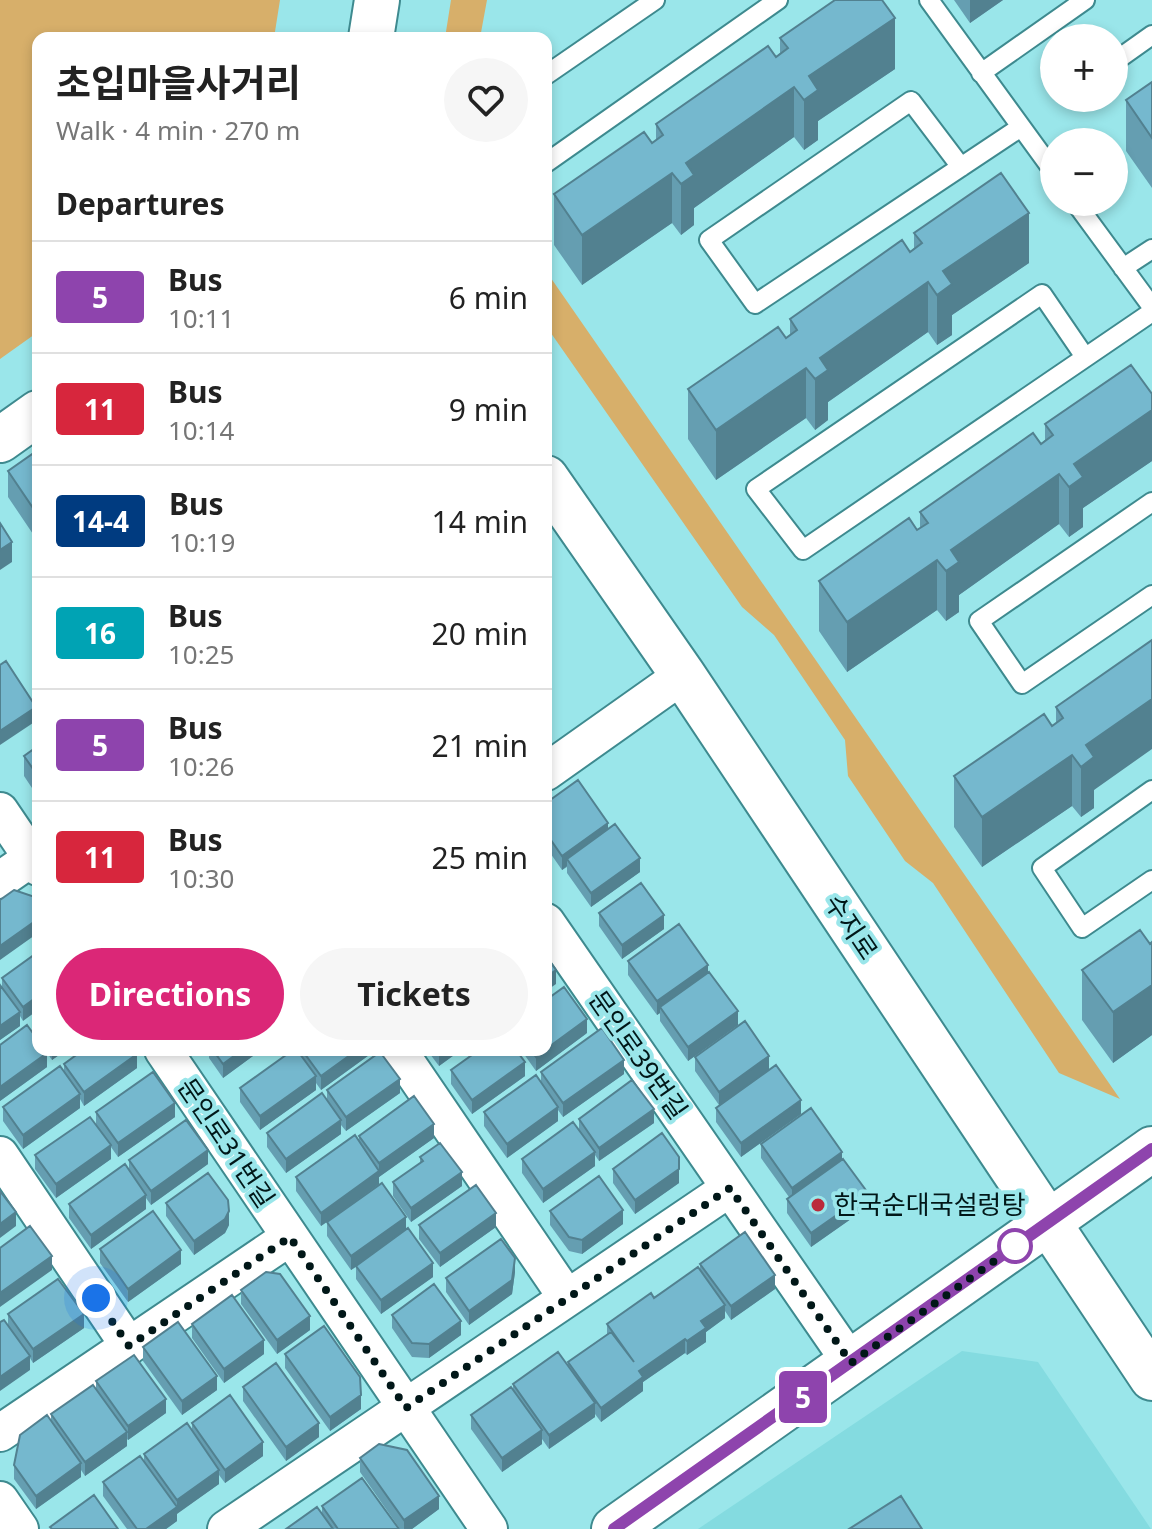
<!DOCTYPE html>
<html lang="en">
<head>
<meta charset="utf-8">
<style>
	:root { --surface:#fff; --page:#f6f6f6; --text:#222; --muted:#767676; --line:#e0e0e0; --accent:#db2777 }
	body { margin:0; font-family:"Noto Sans","Noto Sans KR",sans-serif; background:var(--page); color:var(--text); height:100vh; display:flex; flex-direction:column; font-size:30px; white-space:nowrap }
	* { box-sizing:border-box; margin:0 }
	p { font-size:26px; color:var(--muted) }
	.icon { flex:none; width:44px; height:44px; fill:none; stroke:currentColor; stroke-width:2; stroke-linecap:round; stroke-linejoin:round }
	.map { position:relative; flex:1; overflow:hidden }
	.side { position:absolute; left:32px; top:32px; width:520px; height:1024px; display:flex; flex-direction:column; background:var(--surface); border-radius:16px; box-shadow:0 4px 12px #0003 }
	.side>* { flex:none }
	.badge { padding:0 16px; border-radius:6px; font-size:28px; line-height:52px }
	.fabs { position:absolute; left:1040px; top:24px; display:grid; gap:16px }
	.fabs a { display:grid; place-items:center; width:88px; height:88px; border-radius:50%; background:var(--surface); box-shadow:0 4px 12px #0003; font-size:40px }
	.you { position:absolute; width:40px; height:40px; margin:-20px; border:6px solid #fff; border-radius:50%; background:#1a73e8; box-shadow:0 0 0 12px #1a73e833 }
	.map>.badge { position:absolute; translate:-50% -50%; box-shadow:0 0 0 4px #fff }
	h2 { padding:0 24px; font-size:30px; line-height:72px }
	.round { display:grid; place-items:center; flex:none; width:84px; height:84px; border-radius:42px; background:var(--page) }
	.summary { display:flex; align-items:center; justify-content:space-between; height:136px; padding:0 24px }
	h1 { font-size:38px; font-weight:700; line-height:60px }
	.button { display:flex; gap:16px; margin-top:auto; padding:16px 24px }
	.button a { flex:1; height:92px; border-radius:48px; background:var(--accent); color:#fff; font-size:32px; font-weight:700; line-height:92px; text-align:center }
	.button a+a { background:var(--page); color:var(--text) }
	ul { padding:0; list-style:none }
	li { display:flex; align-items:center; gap:24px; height:112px; padding:0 24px; border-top:2px solid var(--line) }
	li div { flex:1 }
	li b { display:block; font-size:30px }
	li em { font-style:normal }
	li .badge { min-width:88px; font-weight:700; text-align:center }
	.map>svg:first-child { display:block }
</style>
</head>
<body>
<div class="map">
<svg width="1152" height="1529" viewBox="0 0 1152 1529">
	<rect width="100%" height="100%" fill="#9ae6ea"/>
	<path fill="#84dbe0" d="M962,1351L1038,1362L1151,1529H698Z"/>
	<path fill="#d7af6a" d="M0,0H280L274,38H38V332L0,359Z
		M451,0H487L480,38H445Z
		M546,271L1120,1099L1059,1073L933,883L905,861L848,776L845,740L774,635L742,607L546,326Z"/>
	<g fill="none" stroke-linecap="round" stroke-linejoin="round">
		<g stroke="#3e8a8f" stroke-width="22">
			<path id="lane" d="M929,0L1054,172
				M1114,62L1152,35
				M981,73L1085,0
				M546,75L655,0
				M546,163L778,0
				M961,167L911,101L709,240L755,304L1021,127
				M1075,202L1152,307
				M1123,268L1152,249
				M1085,357L1042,294L756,489L803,550L1152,312
				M1152,502L979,621L1022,684L1152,595
				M1152,790L1042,868L1082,928L1152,880"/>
		</g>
		<g stroke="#3e8a8f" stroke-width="40">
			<path id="street" d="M546,772L683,675
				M0,811L38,867
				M0,880L32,858
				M546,922L851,1363
				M163,1050L489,1529
				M398,1050L567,1298
				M0,1155L129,1346
				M0,1433L290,1237
				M0,1500L20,1529
				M226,1529L730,1188"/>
		</g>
		<g stroke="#3e8a8f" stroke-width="48">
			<path id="secondary" d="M371,38L377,0
				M0,440L38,413
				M546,478L683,675L1152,1378
				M614,1529L1152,1149"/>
		</g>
		<use href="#lane" stroke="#fff" stroke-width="18"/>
		<use href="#street" stroke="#fff" stroke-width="36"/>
		<use href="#secondary" stroke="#fff" stroke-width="44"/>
	</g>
	<path fill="#659eb1" d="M954,0H1003L970,23Z
		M780,38L895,69L818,121V140L804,150L794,137L694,208V225L681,235L672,223L582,285L554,245V194L652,143L656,141V124L776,57L780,53Z
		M1152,82V188L1126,151V100Z
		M914,233L1029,263L952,315V335L937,345L928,332L828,402V420L815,430L806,418L716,480L688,439V389L786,338L790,336V319L910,252L914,248Z
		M1152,394V461L1083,508V527L1069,537L1059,524L959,595V612L946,621L937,610L847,672L819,631V581L920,528V512L1041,444L1045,440V424Z
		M38,450V535L35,537L8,497V471Z
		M1152,640L1094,790V808L1081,817L1072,806L982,867L954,827V776L1052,726L1056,723V707Z
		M38,746V797L24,776V756Z
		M546,803L608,829L640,872L591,907L567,873V867L562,870L546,847Z
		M599,913L664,929L622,959L599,926Z
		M1152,942V1035L1113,1063L1082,1020V970Z
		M38,952L23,1021L20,1016V1026L0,1040V985L2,987V978Z
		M628,961L708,973L738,1025L688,1061L660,1021V1013L657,1015L628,975Z
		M38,1019V1050L47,1067L0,1101V1045L35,1036V1022Z
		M587,1033L536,1071L521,1050H546Z
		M45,1050H66L52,1060Z
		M209,1050H261L223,1078L209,1058Z
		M300,1050H376L321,1090L316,1083V1090L260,1130L240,1102V1088L300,1054Z
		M427,1050H461L439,1066Z
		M695,1057L769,1070L801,1114L741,1157L716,1122V1108L719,1105L695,1071Z
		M64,1064L137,1068L84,1106L80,1099V1108L23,1149L3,1121V1107L64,1073Z
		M451,1070L525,1076L472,1114L451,1084Z
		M541,1072L624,1074L563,1117L558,1110V1121L507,1158L484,1126V1112L541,1082Z
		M327,1090L400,1093L346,1131L341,1125V1134L286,1173L267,1147V1133L327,1100Z
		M96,1112L175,1117L118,1157L111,1147V1159L56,1198L35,1169V1155L96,1125Z
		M579,1119L654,1123L599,1161L595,1155V1166L543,1203L522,1173V1159L579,1130Z
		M359,1136L434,1138L379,1177V1184L433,1277L381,1314L356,1279V1267L351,1270L327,1236V1222L321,1226L296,1191V1177L359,1142Z
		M761,1144L842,1160L868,1207L811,1247L787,1213V1199L789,1197L761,1158Z
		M420,1157L462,1186L411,1222L393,1196V1182L420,1163Z
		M129,1160L208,1164L151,1205L146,1198V1209L91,1249L69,1218V1204L129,1170Z
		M613,1169L679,1183L635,1214L613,1183Z
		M166,1203L229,1225L225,1233L194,1255L166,1216Z
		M550,1211L623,1224L582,1254L569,1251L550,1225Z
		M419,1225L496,1227L440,1267L419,1239Z
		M100,1249L181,1264L128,1302L100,1263Z
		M700,1264L775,1289L731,1320L725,1311V1318L706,1332V1342L687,1355L685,1353L643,1382V1391L601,1422L595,1414V1417L549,1449L542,1439V1444L502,1472L471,1429V1415L513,1390V1384L568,1366V1362L607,1334V1324L700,1270Z
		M515,1272L512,1294L469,1325L446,1292V1278Z
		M241,1290L310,1330L277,1354L241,1304Z
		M8,1314L84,1328L33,1363L30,1358V1370L8,1326Z
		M392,1315L461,1335L429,1358L412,1357L392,1328Z
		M192,1324L264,1354L224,1383L192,1338Z
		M143,1347L217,1390L182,1415L143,1361Z
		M285,1354L361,1409L330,1431L285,1368Z
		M96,1381L166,1413L128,1440L127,1439V1446L85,1476L81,1470V1477L36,1509L14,1479V1465L51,1421V1414L96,1390Z
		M243,1387L319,1437L286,1461L243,1401Z
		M192,1423L263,1456L225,1483L219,1475V1484L177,1513V1521L166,1529H127L103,1496V1482L144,1461V1454L192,1430Z
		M360,1458L439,1509L412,1529H400L360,1472Z
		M322,1506L399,1529H286L322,1514Z"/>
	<path fill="#528190" d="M970,0H1003L970,23Z
		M895,18V69L818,121V140L804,150V100L809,76Z
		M794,87V137L694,208V225L681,235V184L686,163Z
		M672,173V223L582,285V235Z
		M1029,213V263L952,315V335L937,345V295L943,271Z
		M928,282V332L828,402V420L815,430V379L820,358Z
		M806,368V418L716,480V430Z
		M1152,410V461L1083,508V527L1069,537V487L1074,464Z
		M1059,474V524L959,595V612L946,621V571L951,550Z
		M38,509V535L35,537V511Z
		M12,542V562L0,570V550Z
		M937,560V610L847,672V622Z
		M1152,699V749L1094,790V808L1081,817V767L1086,745Z
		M36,707V721L0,745V731Z
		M1072,755V806L982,867V817Z
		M608,823V837L567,859V866L562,870V856Z
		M640,858V872L591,907V893Z
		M664,915V929L622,959V945Z
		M38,919V933L0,960V946Z
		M708,965V979L660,1007V1013L657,1015V1001Z
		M556,970V984L546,991V977Z
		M1152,985V1035L1113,1063V1012Z
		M38,996V1010L23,1021V1007Z
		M738,1011V1025L688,1061V1047Z
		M20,1012V1026L0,1040V1026Z
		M587,1019V1033L536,1071V1057Z
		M52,1050H66L52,1060Z
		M242,1050H261L223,1078V1064Z
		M357,1050H376L321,1090V1076Z
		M439,1050H461L439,1066Z
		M47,1053V1067L0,1101V1087Z
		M137,1054V1068L84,1106V1092Z
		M769,1056V1070L719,1105V1092Z
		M624,1060V1074L563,1117V1103Z
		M525,1062V1076L472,1114V1100Z
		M316,1076V1090L260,1130V1116Z
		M400,1079V1093L346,1131V1117Z
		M80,1094V1108L23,1149V1135Z
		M801,1100V1114L741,1157V1143Z
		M175,1103V1117L118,1157V1143Z
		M558,1107V1121L507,1158V1144Z
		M654,1109V1123L599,1161V1148Z
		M341,1120V1134L286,1173V1159Z
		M434,1124V1138L379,1177V1184L321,1226V1213L379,1171V1163Z
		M111,1145V1159L56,1198V1184Z
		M208,1150V1164L151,1205V1191Z
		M595,1152V1166L543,1203V1189Z
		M842,1152V1166L792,1201V1188Z
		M679,1157V1183L635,1214V1200Z
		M462,1172V1186L411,1222V1208Z
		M868,1193V1207L811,1247V1233Z
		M146,1195V1209L91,1249V1235Z
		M623,1210V1224L582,1254V1240Z
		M229,1211V1225L225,1233L194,1255V1241Z
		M16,1212V1226L0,1238V1224Z
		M496,1213V1227L440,1267V1253Z
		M406,1217V1231L351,1270V1256Z
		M181,1250V1264L128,1302V1289Z
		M52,1256V1270L0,1307V1293Z
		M515,1258V1272L512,1294L469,1325V1311Z
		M433,1263V1277L381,1314V1300Z
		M775,1275V1289L731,1320V1306Z
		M725,1305V1318L706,1332V1342L687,1355V1341L701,1321Z
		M84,1314V1328L33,1363V1349Z
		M310,1316V1330L277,1354V1340Z
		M461,1321V1335L429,1358V1344Z
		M685,1339V1353L643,1382V1391L601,1422V1408L639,1371Z
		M264,1340V1354L224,1383V1369Z
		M30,1356V1370L0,1391V1377Z
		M217,1376V1390L182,1415V1401Z
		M361,1395V1409L330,1431V1417Z
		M166,1399V1413L128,1440V1426Z
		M595,1403V1417L549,1449V1435Z
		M319,1423V1437L286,1461V1447Z
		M542,1430V1444L502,1472V1458Z
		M127,1432V1446L85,1476V1462Z
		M263,1442V1456L225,1483V1470Z
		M81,1463V1477L36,1509V1496Z
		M219,1470V1484L177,1514V1500Z
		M439,1496V1509L412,1529H404V1520Z
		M177,1507V1521L166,1529H146Z"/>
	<path fill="#75b8ce" stroke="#528190" stroke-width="2" d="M835,0H882L895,18L809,76L818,90L804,100L794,87L686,163L694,175L681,184L672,173L582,235L554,194L644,132L652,143L663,135L656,124L768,46L776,57L788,48L780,38Z
		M1152,82V138L1126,100Z
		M1001,173L1029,213L943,271L952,284L937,295L928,282L820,358L828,370L815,379L806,368L716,430L688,389L778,327L786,338L797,330L790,319L902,240L910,252L922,243L914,233Z
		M1131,365L1152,394V410L1074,464L1083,477L1069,487L1059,474L951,550L959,562L946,571L937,560L847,622L819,581L909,518L917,530L928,523L920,512L1033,433L1041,444L1053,435L1045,424Z
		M38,450V509L35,511L8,471Z
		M0,523L12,542L0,550Z
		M1152,640V699L1086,745L1094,757L1081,767L1072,755L982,817L954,776L1044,714L1052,726L1063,718L1056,707Z
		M6,661L36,707L0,731V665Z
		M38,746V776L24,756Z
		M578,780L608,823L562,856L546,833V803Z
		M615,824L640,858L591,893L567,859Z
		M641,883L664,915L622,945L599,913Z
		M14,890L35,897L38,901V919L0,946V900Z
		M679,924L708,965L657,1001L628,961Z
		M1140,930L1150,944L1152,942V985L1113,1012L1082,970Z
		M38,952V996L23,1007L2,978Z
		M546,956L556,970L546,977Z
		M709,972L738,1011L688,1047L660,1007Z
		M0,985L20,1012L0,1026Z
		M564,987L587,1019L546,1049V1000Z
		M745,1021L769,1056L719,1092L695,1057Z
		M27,1025L38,1040V1050H45L47,1053L0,1087V1045Z
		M602,1028L624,1060L563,1103L541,1072Z
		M83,1050H134L137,1054L84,1092L64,1064Z
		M213,1050H242L223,1064Z
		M293,1050H297L316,1076L260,1116L240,1088Z
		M302,1050H357L321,1076Z
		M479,1050H516L525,1062L472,1100L451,1070Z
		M531,1050H545L536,1057Z
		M380,1052L400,1079L346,1117L327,1090Z
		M776,1065L801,1100L741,1143L716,1108Z
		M60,1066L80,1094L23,1135L3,1107Z
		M153,1072L175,1103L118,1143L96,1112Z
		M536,1075L558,1107L507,1144L484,1112Z
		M632,1080L654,1109L599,1148L579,1119Z
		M322,1093L341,1120L286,1159L267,1133Z
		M414,1096L434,1124L379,1163L359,1136Z
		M811,1108L842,1152L792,1188L761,1144Z
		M90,1117L111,1145L56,1184L35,1155Z
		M186,1120L208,1150L151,1191L129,1160Z
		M573,1122L595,1152L543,1189L522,1159Z
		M662,1133L679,1157V1169L635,1200L613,1169Z
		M355,1135L379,1171L321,1213L296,1177Z
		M440,1143L462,1172L411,1208L393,1182L423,1161L420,1157Z
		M843,1159L868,1193L811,1233L787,1199Z
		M125,1164L146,1195L91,1235L69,1204Z
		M208,1173L228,1200L229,1211L225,1219L194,1241L166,1203Z
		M599,1176L623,1210L582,1240L569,1237L550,1211Z
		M382,1183L406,1217L351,1256L327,1222Z
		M476,1185L496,1213L440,1253L419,1225Z
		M0,1191L16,1212L0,1224Z
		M153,1211L181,1250L128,1289L100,1249Z
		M30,1226L52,1256L0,1293V1248Z
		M408,1228L433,1263L381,1300L356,1266Z
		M745,1232L775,1275L731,1306L700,1264Z
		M501,1239L515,1258L512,1280L469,1311L446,1278Z
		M698,1267L725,1305L701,1321L706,1328L687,1341L685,1339L639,1371L643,1377L601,1408L568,1362L611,1332L634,1362L607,1324L651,1293L654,1298Z
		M266,1272L280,1274L310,1316L277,1340L241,1290Z
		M58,1279L84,1314L33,1349L8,1314Z
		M434,1284L461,1321L429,1344L412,1343L392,1315Z
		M232,1295L264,1340L224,1369L192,1324Z
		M4,1320L30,1356L0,1377V1322Z
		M178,1322L217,1376L182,1401L143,1347Z
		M324,1326L360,1377L361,1395L330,1417L285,1354Z
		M558,1352L595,1403L549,1435L513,1384Z
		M134,1355L166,1399L128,1426L96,1381Z
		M276,1363L319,1423L286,1447L243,1387Z
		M93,1385L127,1432L85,1462L51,1414Z
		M511,1387L542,1430L502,1458L471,1415Z
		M230,1395L263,1442L225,1470L192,1423Z
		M47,1415L81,1463L36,1496L14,1465L20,1435Z
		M187,1423L219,1470L177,1500L144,1454Z
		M379,1444L407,1450L439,1496L404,1520L360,1458Z
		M140,1456L177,1507L146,1529H137L103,1482Z
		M362,1478L399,1529H338L322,1506Z
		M94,1495L118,1529H52L50,1527Z
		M901,1496L922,1529H849Z
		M317,1507L333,1529H286Z"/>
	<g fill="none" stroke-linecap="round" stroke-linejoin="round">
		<g stroke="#fff" stroke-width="18">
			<path id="line" d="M614,1529L1152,1149"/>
		</g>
		<use href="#line" stroke="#8e44ad" stroke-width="12"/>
		<path stroke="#011718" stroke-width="8" stroke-dasharray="0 14.4" d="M96,1298L129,1346L290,1237L406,1408L730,1188L851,1363L1024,1240L1015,1246"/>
	</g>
	<circle fill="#bb2a3a" stroke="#9ae6ea" stroke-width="3" cx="818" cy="1205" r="8"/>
	<circle fill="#fff" stroke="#8e44ad" stroke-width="4" cx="1015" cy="1246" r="16"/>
	<g text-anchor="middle" stroke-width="8" stroke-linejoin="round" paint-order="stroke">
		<g font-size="26" fill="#011718" stroke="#9ae6ea">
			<text transform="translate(851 927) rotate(56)" y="9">수지로</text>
			<text transform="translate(638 1055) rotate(55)" y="9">문인로39번길</text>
			<text transform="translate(226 1143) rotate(56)" y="9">문인로31번길</text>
		</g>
		<g font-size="26" fill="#011718" stroke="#9ae6ea" text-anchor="start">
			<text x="834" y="1214">한국순대국설렁탕</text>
		</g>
	</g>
</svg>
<div class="fabs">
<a>+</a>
<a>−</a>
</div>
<div class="you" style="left:96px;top:1298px"></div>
<b class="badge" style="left:803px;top:1397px;background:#8e44ad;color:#fff">5</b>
<section class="side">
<div class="summary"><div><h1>초입마을사거리</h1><p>Walk · 4 min · 270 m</p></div><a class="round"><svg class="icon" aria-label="heart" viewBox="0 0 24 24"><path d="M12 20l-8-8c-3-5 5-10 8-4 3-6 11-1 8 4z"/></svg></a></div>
<h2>Departures</h2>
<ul>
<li><span class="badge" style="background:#8e44ad;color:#fff">5</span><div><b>Bus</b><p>10:11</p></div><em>6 min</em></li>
<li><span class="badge" style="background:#d7263d;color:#fff">11</span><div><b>Bus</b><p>10:14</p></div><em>9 min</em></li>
<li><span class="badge" style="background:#003b80;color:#fff">14-4</span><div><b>Bus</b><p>10:19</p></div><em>14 min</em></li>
<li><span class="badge" style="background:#00a3b4;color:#fff">16</span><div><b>Bus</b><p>10:25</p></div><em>20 min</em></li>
<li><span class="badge" style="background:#8e44ad;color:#fff">5</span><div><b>Bus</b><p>10:26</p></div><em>21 min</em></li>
<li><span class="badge" style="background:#d7263d;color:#fff">11</span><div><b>Bus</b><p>10:30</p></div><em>25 min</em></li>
</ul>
<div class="button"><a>Directions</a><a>Tickets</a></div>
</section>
</div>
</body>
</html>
